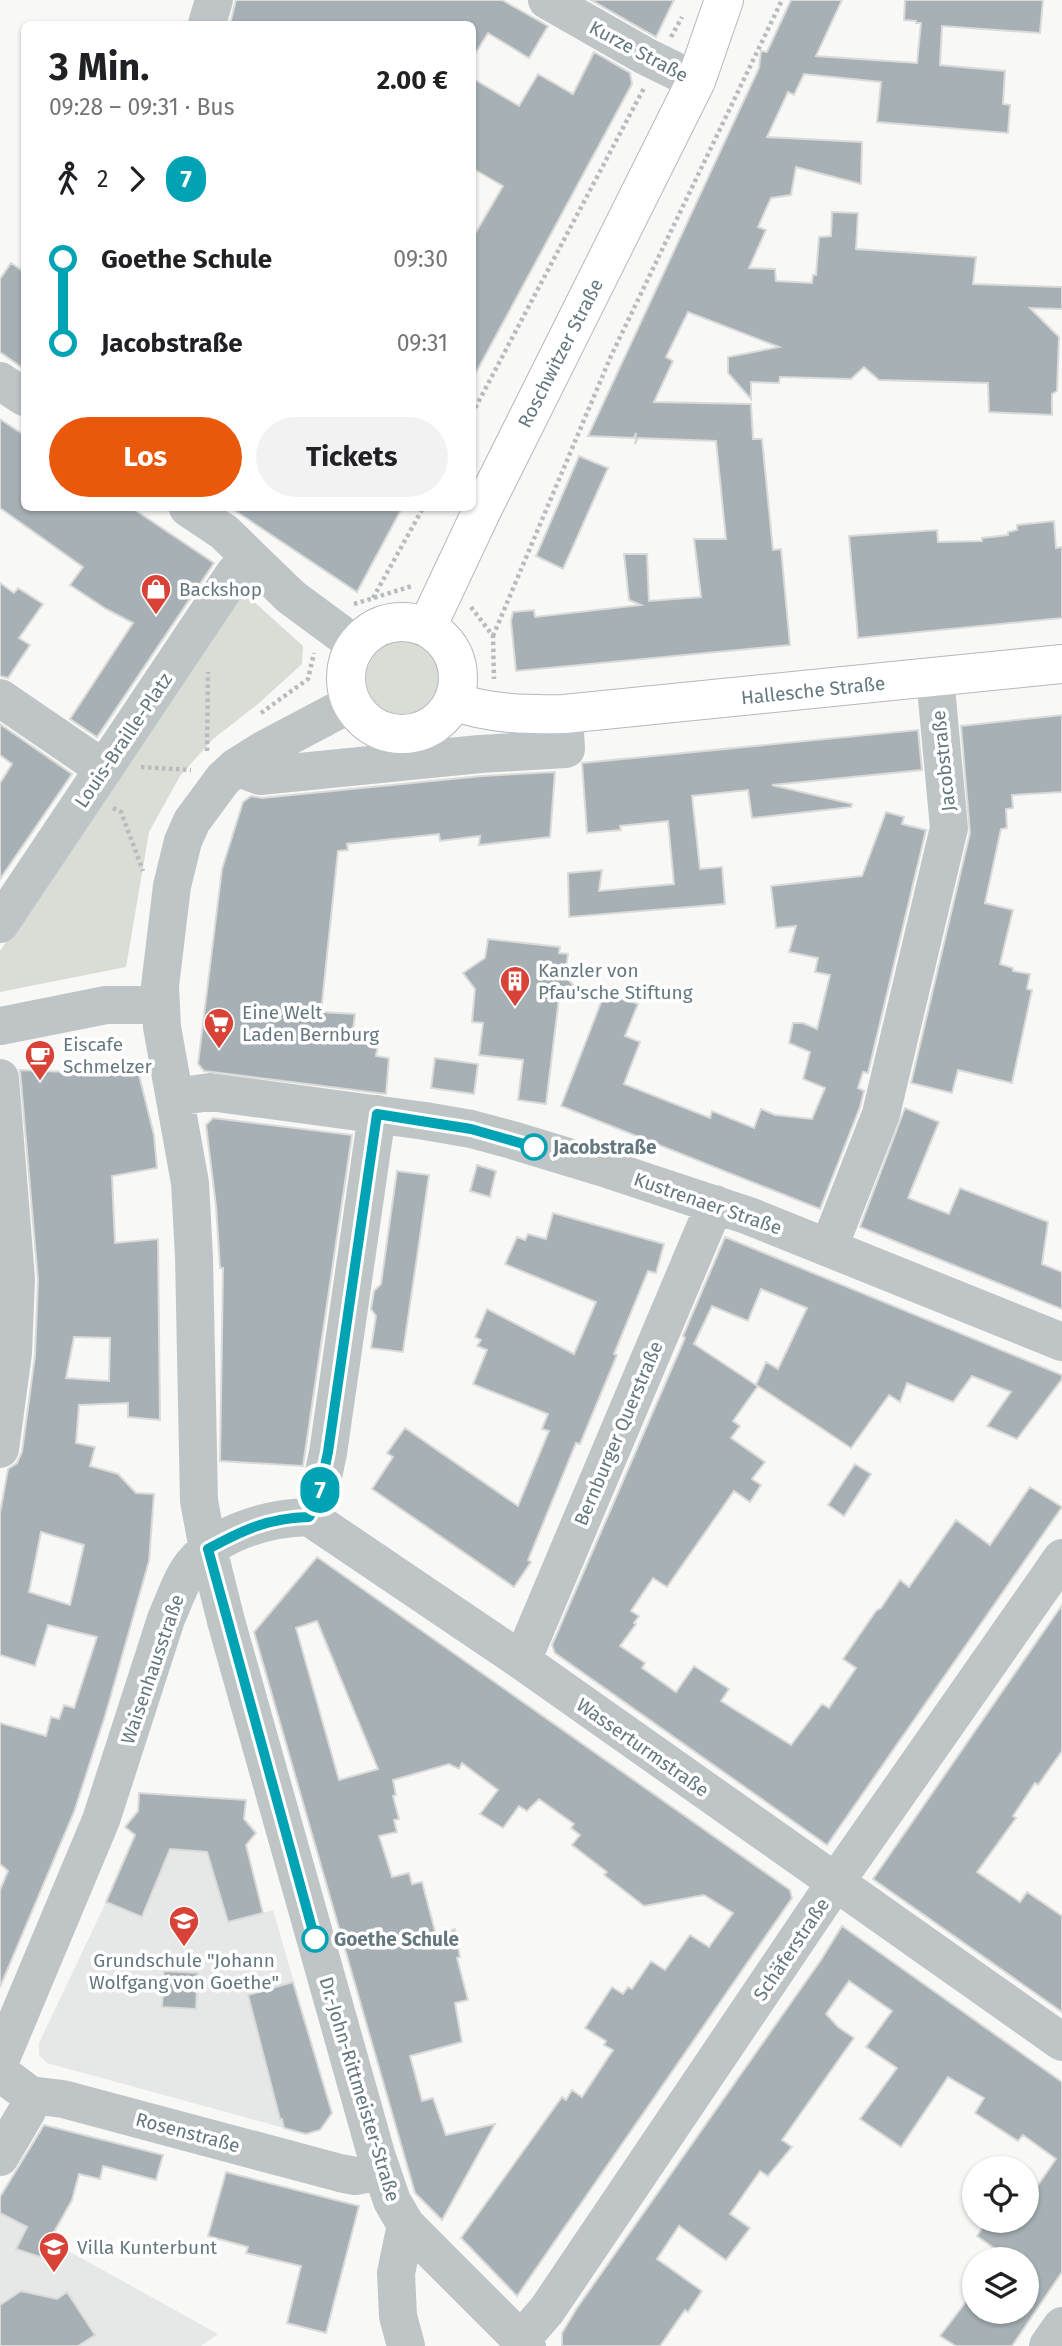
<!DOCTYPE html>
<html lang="de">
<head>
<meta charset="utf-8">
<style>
	:root { --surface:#fff; --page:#f2f2f2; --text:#202124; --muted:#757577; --accent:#ea580c }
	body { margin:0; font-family:"Fira Sans",sans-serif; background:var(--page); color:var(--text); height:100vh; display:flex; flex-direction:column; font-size:26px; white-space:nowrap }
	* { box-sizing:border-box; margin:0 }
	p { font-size:23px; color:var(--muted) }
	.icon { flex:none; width:38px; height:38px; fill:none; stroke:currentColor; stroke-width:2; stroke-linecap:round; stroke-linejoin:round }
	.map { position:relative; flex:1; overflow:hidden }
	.drawer { position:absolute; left:21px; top:21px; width:455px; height:490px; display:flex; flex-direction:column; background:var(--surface); border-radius:10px; box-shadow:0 2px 5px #0004 }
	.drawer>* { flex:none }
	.badge { padding:0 14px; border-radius:23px; font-size:24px; line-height:46px }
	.tools { position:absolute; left:962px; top:2156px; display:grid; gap:14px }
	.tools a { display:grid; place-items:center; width:77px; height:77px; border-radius:50%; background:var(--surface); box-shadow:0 2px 5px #0004; font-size:35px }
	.map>.badge { position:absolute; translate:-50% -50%; box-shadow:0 0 0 4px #fff }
	.legs { display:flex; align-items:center; gap:10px; height:77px; padding:0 28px; font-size:23px }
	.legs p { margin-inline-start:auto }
	.summary { display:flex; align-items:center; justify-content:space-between; height:119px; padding:0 28px }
	h1 { font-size:38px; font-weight:700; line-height:52px }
	.primary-button { display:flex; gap:14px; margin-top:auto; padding:14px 28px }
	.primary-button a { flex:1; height:80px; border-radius:42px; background:var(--accent); color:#fff; font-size:28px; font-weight:700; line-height:80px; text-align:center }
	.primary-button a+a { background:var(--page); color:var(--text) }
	ul { padding:0 28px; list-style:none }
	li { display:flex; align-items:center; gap:24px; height:84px; font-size:26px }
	li i { display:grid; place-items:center; width:10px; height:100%; margin:0 9px; background:currentColor }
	li i::after { content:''; width:18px; height:18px; margin:-9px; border:5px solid; border-radius:50%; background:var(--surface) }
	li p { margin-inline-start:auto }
	li:first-child i { background:linear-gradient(#0000 50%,currentColor 0) }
	li:last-child i { background:linear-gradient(currentColor 50%,#0000 0) }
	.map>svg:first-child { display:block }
</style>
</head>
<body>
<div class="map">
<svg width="1062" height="2346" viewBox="0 0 1062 2346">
	<rect width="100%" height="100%" fill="#f8f8f6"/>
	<path fill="#e6e8e7" d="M139,1793L246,1800L244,1824L251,1827L254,1834L246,1843L263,1913L273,1910L330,2106L306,2134L47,2063L39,2055V2043L106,1902L134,1835L129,1830L128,1825L137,1817Z
		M0,2213L218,2334L201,2346H0Z"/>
	<path fill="#d9ddd5" d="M240,589L303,646L302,664L258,704L213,739L180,776L149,832L126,967L0,992V951Z
		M366 678a37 37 0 1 1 74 0a37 37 0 1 1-74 0Z"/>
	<path fill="#a7b1b5" stroke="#dadad8" stroke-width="2" fill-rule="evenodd" d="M236,0H502L548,26L529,58L488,33L472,59V24H230Z
		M591,0H674L656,37Z
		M791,0H842L816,56L917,63L921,23H916V21L904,20L905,0H1043L1040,33L942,26L940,65L1005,71L1003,104L1010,105L1008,133L877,122L881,82L804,74L794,95L788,92L767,137L862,142L861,184L796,167L791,195L771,198L758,227L766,230L749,268L775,269L776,281L812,283L813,275H816L819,237L831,236L832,212L858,213L856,249L976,257L973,284L1062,287V309L1030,308L1059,337L1057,391L1052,394V415L989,412L988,383L879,380L864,367L851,379L780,377L779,383L751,382V399L728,373V357L779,347L688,312L666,357L673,361L654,402L751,404L753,439H762L773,550L781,549L790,645L516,671L511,621L513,612L534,610L535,617L641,605L629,600L624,554H647L649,601L701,597L694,539H726L716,441L638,438L635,444L636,433L634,438L588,436L759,68L761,51L767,52Z
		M594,52L630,73L632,84L472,380V239L503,186L472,168V78L519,106L538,74L573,94Z
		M11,263L24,272V369L0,352V279Z
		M0,419L24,435V508H132L214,563L97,737L70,719L133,623L106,609L70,585L83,567L0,508Z
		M579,456L608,468L563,569L536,556Z
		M231,508H402L357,592Z
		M1054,521L1056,548L1062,547V618L858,638L849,536L937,530L938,542L982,541V538L1008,535V532L1017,530V525Z
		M0,583L14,593L18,588L43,604L19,638L30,645L8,678L0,676Z
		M1062,715V792L1012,795L1013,808L1006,809L1007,828L1001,829L985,903L1013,910L1000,964L1013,968V971L1030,974L1027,989L1032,990L1012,1083L958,1070L952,1093L911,1083L970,833L961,726Z
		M0,724L72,774L0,879V783L12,764L0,755Z
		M918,730L922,770L772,785L852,804L851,807L752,818L748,790L692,796L700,869L722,867L725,904L569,917L568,873L602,870L599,891L674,884L668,821L620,826L621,830L587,833L582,763Z
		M555,772L550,837L479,845L480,836L440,841L439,834L347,844L348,850L338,851L321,1012L355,1014L352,1038L378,1044L376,1056L389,1058L386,1094L204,1071L198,1064L222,869L243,802L251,796L262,798L482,776Z
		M886,812L904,817L902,824L926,830L868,1073L863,1072L858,1088L864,1091L860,1107L820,1209L561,1106L605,992L638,1004L625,1036L640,1042L624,1084L710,1118L712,1111L754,1128L761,1109L775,1115L812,1119L825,1088L803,1079L810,1052L789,1043L793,1023H803L817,1029L830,975L815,972L818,958L789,952L796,926L776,928L771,886L862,876Z
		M488,939L560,947L559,953L568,954L565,976L574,986L559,998L546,1104L518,1100L523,1060L479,1055L483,1023L472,1022L475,989L463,973L485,958Z
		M435,1058L478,1064L474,1094L431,1088Z
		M20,1070L91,1073L138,1071L154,1135L157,1168L112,1176L115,1243L158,1239L160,1420L128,1417V1403L79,1405L76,1443L95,1447L90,1466L118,1474L136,1493L154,1494L149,1561L105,1716L74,1812L0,1987V1890L8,1871L0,1864V1723L46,1736L51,1717L59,1719L64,1705L74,1708L97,1637L48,1625L35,1666L0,1655V1513L8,1469L17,1463L22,1452L35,1356L38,1280ZM74,1337L110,1338L109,1381L66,1378ZM41,1532L84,1545L70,1605L29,1592Z
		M905,1108L939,1122L908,1198L949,1214L960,1188L1048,1222L1042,1264L1062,1272V1309L860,1227Z
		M213,1118L352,1135L303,1466L220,1461L223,1268H220L216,1206L206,1125Z
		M477,1165L496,1171L490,1197L470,1191Z
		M397,1171L429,1175L403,1352L371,1348L376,1316L371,1309L374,1291L381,1284Z
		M553,1213L664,1244L656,1273L648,1271L614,1354L617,1355L580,1444L576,1443L528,1560L531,1562L514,1587L372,1489L393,1457L387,1453L405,1428L518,1506L549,1431L542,1429L548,1414L473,1384L487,1350L477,1346L481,1340L475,1337L487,1309L574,1354L596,1302L505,1264L517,1237L525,1240L528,1234L546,1239Z
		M725,1237L1062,1375V1379L1017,1439L987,1426L1011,1392L972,1376L953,1402L907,1383L900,1402L889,1395L851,1448L758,1386L733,1421L740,1426L731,1438L765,1462L752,1479L761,1485L750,1502L734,1491L667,1587L653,1578L631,1611L639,1616L634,1623L636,1624L620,1646L645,1663L642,1668L676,1692L694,1666L729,1689L721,1701L791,1745L822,1704L829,1708L856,1668L843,1659L876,1611L881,1608L900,1580L909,1587L956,1520L990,1545L1030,1487L1062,1507L827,1845L555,1653L552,1645L685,1338L683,1336ZM761,1289L807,1308L778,1369L766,1362L756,1385L694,1344L712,1306L748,1321Z
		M855,1464L871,1474L844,1516L828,1505Z
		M317,1557L790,1890L792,1898L517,2296L461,2238L562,2097L566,2100L572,2090L582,2097L613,2050L604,2045L606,2041L585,2028L612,1987L623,1994L628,1987L632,1989L651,1961L665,1970L690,1935L709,1947L733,1913L704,1895L644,1906L604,1875L607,1872L572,1845L580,1835L571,1828L574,1824L539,1799L527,1811L519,1806L503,1828L480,1814L498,1790L462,1763L459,1769L449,1764L393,1780L396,1795L393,1796L399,1819L394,1820L397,1832L379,1836L392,1877L409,1873L412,1884L422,1882L436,1935L455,1929L460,1957L457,1958L468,2000L455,2003L462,2042L410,2056L422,2101L433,2098L446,2135L495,2124L442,2220L415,2193L254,1632ZM317,1621L378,1769L339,1780L296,1628Z
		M1062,1605V1751L1038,1785L1035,1783L1013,1816L1016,1818L977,1872L1020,1902L1027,1892L1062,1916V2012L873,1879Z
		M139,1793L246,1800L244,1819L256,1833L246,1845L263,1913L228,1922L207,1852L170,1849L142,1917L106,1902L135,1835L125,1827L138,1811Z
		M842,1926L1062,2082V2272L1012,2346H956L940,2336L975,2290V2312H1027V2259H992L998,2251L977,2236L987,2221H1027V2201L1056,2159L1023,2135L1018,2141L975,2113L984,2098L948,2077L901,2147L860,2119L897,2068L866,2047L892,2011L849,1981L826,2014L838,2027L854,2038L782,2140L792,2147L768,2176L760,2171L730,2214L750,2228L726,2260L679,2226L657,2259L702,2291L688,2312L685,2310L660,2346H562V2333L577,2308L821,1960Z
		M164,1971L198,1973L196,2009L162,2007Z
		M293,1982L332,2113L320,2130L306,2134L284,2128L282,2119H280L248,1995Z
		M44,2125L163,2155L156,2180L103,2166L100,2179L79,2174L72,2200L40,2257L16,2249L27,2227L0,2213V2197Z
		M226,2172L359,2206L326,2333L287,2323L301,2266L246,2253L248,2247L208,2236Z
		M21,2291L57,2299L67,2292L95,2335L78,2346H0V2305Z"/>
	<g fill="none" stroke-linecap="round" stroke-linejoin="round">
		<g stroke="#b3b9bc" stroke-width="40">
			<path id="major" d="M346 678a56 56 0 1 1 112 0a56 56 0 1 1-112 0Z
				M427,627L484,506L696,81L724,0
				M453,701C488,714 528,715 564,714L1062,664"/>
		</g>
		<path stroke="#b8bcbe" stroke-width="4.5" stroke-dasharray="3.5 3.5" stroke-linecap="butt" d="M671,37L682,17
			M472,414L644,88
			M373,598L423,508
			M354,604L412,586
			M471,607L493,636L494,679
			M493,636L611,356L782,0
			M261,713L308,679L314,653
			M207,751L208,672
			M141,767L191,770
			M113,808L121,812L143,871"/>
		<path stroke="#bfc5c7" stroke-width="38" d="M547,0L645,56L696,81
			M207,24L214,0
			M0,381L24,397
			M188,508L224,532L291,597L356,645
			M0,698L104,769
			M352,703L263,750L236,767L223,779L192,821L183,841L172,886L160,986L162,1027L190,1183L194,1257L199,1501L208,1549L226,1621L376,2154L392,2201L406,2225L527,2346
			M236,767L260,776L480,754L566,749L564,714
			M0,924L234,574L249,558
			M0,1026L106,1005H161
			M0,1078L16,1279L13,1353L0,1449
			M175,1097L210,1092L425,1121L471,1129L512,1140L601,1167L749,1216L1062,1342
			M829,1247L881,1114L949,828L935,677
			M309,1517L317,1504L328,1453L377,1114
			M522,1661L715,1204
			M0,2061L101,1820L166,1619C174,1601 180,1581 192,1565C218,1532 268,1518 309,1517L522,1661L1062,2042
			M0,2076L10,2080L30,2095L63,2099L340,2173L355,2176L381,2171
			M0,2157L27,2111L30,2095
			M406,2225L396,2273L398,2316L406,2346
			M521,2340L547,2310L835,1883L1062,1558
			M1048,2346L1062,2326"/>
		<use href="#major" stroke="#fff" stroke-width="38"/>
	</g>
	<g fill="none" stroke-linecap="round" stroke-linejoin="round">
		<g stroke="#fff" stroke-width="16">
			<path id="line-1" d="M315,1939L208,1549C243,1530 268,1518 309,1517L317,1504L328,1452L377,1114L471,1129L534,1147"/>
		</g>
		<use href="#line-1" stroke="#00a3b4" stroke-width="10"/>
	</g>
	<defs>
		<g id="shop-pin" transform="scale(1.575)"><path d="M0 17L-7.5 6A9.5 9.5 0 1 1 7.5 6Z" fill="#d84237" stroke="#fff"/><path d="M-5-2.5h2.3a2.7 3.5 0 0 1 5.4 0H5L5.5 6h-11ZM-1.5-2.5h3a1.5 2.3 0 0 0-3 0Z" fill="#fff"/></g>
		<g id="building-pin" transform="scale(1.575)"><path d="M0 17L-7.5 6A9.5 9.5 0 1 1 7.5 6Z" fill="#d84237" stroke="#fff"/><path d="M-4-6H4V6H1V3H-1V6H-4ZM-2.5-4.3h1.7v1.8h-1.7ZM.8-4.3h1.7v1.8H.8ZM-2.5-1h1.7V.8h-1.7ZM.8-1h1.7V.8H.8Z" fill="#fff"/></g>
		<g id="supermarket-pin" transform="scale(1.575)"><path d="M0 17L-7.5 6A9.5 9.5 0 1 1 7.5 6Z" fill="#d84237" stroke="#fff"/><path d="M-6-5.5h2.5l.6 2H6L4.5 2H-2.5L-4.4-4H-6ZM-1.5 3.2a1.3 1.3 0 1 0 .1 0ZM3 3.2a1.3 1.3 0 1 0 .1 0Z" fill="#fff"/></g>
		<g id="cafe-pin" transform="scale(1.575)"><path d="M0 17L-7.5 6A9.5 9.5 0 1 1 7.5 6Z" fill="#d84237" stroke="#fff"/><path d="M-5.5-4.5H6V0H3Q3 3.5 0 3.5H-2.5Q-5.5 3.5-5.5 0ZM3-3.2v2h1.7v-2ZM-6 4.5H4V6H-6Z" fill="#fff"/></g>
		<g id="school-pin" transform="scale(1.575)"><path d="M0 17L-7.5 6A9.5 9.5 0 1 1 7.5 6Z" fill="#d84237" stroke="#fff"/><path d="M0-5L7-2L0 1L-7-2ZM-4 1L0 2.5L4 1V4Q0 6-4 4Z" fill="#fff"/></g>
	</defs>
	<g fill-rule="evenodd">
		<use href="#shop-pin" x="156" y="589"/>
		<use href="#building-pin" x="515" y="981"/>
		<use href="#supermarket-pin" x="219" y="1023"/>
		<use href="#cafe-pin" x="40" y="1055"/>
		<use href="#school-pin" x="184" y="1921"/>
		<use href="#school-pin" x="54" y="2247"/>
	</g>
	<g fill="#fff" stroke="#00a3b4" stroke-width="3.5">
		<circle cx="534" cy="1147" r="12"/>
		<circle cx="315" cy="1939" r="12"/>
	</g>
	<g text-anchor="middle" stroke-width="7" stroke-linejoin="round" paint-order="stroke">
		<g font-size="19" fill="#65787f" stroke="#fff">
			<text transform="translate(639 51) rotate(28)" y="7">Kurze Straße</text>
			<text transform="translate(560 353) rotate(-63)" y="7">Roschwitzer Straße</text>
			<text transform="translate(813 690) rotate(-6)" y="7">Hallesche Straße</text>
			<text transform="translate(123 740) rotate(-56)" y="7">Louis-Braille-Platz</text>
			<text transform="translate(943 761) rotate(-96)" y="7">Jacobstraße</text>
			<text transform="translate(708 1203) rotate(19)" y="7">Kustrenaer Straße</text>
			<text transform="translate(618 1433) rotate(-67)" y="7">Bernburger Querstraße</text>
			<text transform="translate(152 1669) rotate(-71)" y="7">Waisenhausstraße</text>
			<text transform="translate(643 1747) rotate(35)" y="7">Wasserturmstraße</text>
			<text transform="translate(791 1949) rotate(-56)" y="7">Schäferstraße</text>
			<text transform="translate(360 2089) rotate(73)" y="7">Dr.-John-Rittmeister-Straße</text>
			<text transform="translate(188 2132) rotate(15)" y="7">Rosenstraße</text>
		</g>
		<g font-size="19" fill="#65787f" stroke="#fff" text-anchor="start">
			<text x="179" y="596">Backshop</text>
			<text x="538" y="977">Kanzler von<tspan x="538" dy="22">Pfau'sche Stiftung</tspan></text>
			<text x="242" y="1019">Eine Welt<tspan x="242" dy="22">Laden Bernburg</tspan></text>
			<text x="63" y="1051">Eiscafe<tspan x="63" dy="22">Schmelzer</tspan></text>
			<text x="184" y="1967" text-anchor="middle">Grundschule "Johann<tspan x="184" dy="22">Wolfgang von Goethe"</tspan></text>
			<text x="77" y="2254">Villa Kunterbunt</text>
		</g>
		<g font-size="19" font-weight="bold" fill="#65787f" stroke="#fff" text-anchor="start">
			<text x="553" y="1154">Jacobstraße</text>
			<text x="334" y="1946">Goethe Schule</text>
		</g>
	</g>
</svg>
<div class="tools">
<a><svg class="icon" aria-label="locate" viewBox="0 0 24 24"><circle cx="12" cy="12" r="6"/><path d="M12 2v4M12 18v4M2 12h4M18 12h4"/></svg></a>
<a><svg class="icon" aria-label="layers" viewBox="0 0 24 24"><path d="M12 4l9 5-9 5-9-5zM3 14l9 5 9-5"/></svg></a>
</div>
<b class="badge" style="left:320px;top:1490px;background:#00a3b4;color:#fff">7</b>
<section class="drawer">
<div class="summary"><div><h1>3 Min.</h1><p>09:28 – 09:31 · Bus</p></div><b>2.00 €</b></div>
<div class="legs"><svg class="icon" aria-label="walk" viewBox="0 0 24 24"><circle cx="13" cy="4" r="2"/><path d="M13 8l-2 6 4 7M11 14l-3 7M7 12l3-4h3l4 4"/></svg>2<svg class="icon" aria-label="forward" viewBox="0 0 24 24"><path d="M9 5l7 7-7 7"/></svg><b class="badge" style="background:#00a3b4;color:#fff">7</b></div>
<ul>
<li><i style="color:#00a3b4"></i><b>Goethe Schule</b><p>09:30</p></li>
<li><i style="color:#00a3b4"></i><b>Jacobstraße</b><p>09:31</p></li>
</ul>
<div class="primary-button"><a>Los</a><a>Tickets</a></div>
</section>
</div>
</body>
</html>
